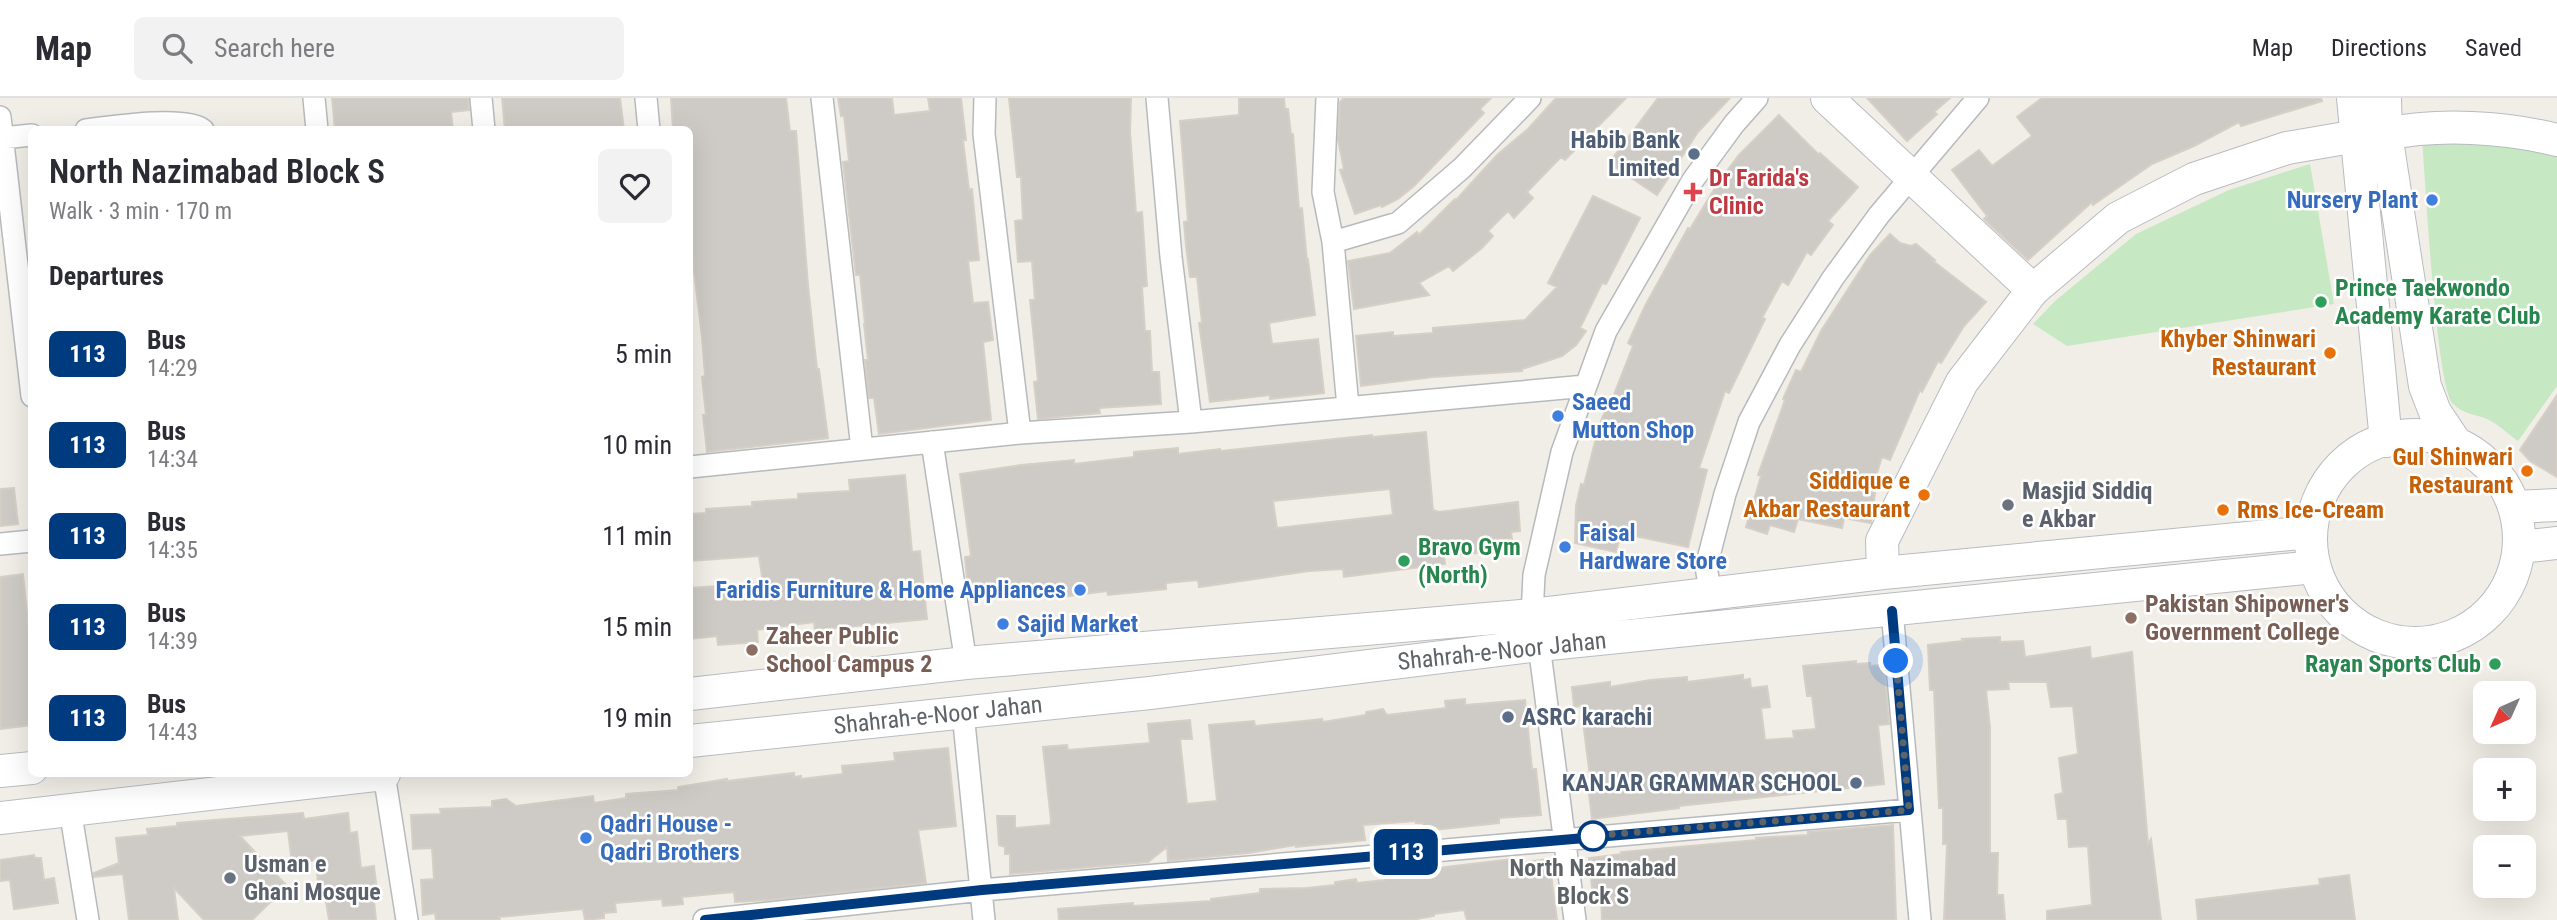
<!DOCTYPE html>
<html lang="en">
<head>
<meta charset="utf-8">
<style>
	:root { --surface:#fff; --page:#f2f2f3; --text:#2b2b33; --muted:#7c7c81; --line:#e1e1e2 }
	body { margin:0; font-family:"Roboto Condensed",sans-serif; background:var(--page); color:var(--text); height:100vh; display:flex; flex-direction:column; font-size:26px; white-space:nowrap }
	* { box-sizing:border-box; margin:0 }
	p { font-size:23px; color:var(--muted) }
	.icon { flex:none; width:38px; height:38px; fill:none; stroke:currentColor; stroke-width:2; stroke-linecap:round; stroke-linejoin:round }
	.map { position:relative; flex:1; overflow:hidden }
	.sheet { position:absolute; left:28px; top:28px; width:665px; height:651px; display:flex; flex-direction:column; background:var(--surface); border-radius:10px; box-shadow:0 7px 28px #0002 }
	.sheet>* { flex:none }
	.badge { padding:0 14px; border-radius:10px; font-size:24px; line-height:46px }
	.needle { width:46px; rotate:225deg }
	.buttons { position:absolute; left:2473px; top:583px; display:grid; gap:14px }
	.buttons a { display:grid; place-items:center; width:63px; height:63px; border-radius:10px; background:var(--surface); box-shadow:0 7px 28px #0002; font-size:35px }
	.you { position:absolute; width:35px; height:35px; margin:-18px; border:5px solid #fff; border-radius:50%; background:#1a73e8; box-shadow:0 0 0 10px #1a73e833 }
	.map>.badge { position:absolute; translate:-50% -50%; box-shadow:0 0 0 4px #fff }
	h2 { padding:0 21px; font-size:26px; line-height:63px }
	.round { display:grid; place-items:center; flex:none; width:74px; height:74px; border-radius:10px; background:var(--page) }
	.overview { display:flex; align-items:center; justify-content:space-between; height:119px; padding:0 21px }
	h1 { font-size:33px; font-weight:600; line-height:52px }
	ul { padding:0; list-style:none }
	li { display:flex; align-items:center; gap:21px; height:91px; padding:0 21px }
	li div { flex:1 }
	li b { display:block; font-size:26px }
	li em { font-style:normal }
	li .badge { min-width:77px; font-weight:700; text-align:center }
	header { display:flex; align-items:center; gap:42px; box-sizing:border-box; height:98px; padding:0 35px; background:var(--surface); border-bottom:2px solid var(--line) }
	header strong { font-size:33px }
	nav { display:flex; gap:38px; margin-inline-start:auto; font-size:24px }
	.search { width:490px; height:63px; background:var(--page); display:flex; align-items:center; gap:18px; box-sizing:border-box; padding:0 24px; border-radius:10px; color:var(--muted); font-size:26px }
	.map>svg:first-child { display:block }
</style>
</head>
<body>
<header>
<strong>Map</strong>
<div class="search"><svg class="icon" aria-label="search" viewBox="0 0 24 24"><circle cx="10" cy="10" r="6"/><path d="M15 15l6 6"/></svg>Search here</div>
<nav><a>Map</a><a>Directions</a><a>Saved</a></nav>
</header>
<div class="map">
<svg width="2557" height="822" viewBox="0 0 2557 822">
	<rect width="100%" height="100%" fill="#f1eee7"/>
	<path fill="#c6e8c3" d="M2422,40L2557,52V288L2518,343C2508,336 2498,326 2487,321C2475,316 2463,316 2453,306C2436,289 2425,77 2422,40Z
		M2310,66L2334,206L2067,248L2033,226L2055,203L2136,136L2229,92Z"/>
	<path fill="#cecbc6" stroke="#d6cfc5" stroke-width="2" fill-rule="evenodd" d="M332,0H468L469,12L451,14L453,32H335Z
		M502,0H620L624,32H505Z
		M671,0H786L790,33H796L808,187L817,271H819L828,340L707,354L703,317H706L702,279L705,278L702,239L690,141V30L673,31Z
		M838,0H892L894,17L930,13L928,0H961L966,42H963L969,92L972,91L979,162L968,163L973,205L988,204L993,242L983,244L991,322L879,336L874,300H869L865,262H868L864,226H865L860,177H856L843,64L849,63L844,18H841Z
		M1009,0H1131L1130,34L1136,115L1142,114L1147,188L1142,189L1145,233H1150L1152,274H1159L1161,306L1099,310L1100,315L1038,321L1034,284L1038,283L1030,202H1035L1032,163L1018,164L1015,123L1023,122L1021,79H1017Z
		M1239,0H1284L1285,11H1288L1291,36H1293L1299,111L1302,110L1307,163L1308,162L1315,217L1269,225L1272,246L1318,241L1324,295L1270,301V297L1210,304L1199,225H1202L1197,179H1190L1186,148L1184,124L1188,123L1180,23L1239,17Z
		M1344,0H1491L1480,11L1484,15L1414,88L1398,101L1382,109L1381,107L1355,116L1340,72L1344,71L1338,42L1340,4Z
		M1556,0H1626L1565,62L1561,59L1527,94L1533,100L1514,120L1508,113L1488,133L1493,138L1482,150L1453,173L1449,168L1419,185L1429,197L1354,211L1348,163L1390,155L1417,134L1419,137L1455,101L1456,102L1497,57L1528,31Z
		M1658,0H1730L1698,34L1657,97L1609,65Z
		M1867,0H1950L1934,14L1937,16L1907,43Z
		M2042,0H2321L2322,3L2241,28L2239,24L2194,48L2152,66L2093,107L2092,104L2028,162L1984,121L1987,118L1952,72L1979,52L1992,68L2032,38L2017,19Z
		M1779,17L1819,57L1820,55L1858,89L1828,123L1833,127L1811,157L1807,154L1788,187L1782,183L1762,220L1765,221L1729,295L1725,293L1699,370L1707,372L1688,449L1621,435L1616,454L1575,445L1576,408L1581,386L1584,387L1599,328L1611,298L1613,299L1633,248L1628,245L1645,208L1688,130L1690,131L1718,85L1739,57Z
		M1593,98L1640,120L1606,186L1602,185L1580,230L1586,233L1576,247L1562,258L1522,271V273L1433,279L1361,288L1356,238L1393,234V238L1433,235V230L1525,222L1557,189L1548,185Z
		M1890,136L1900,145L1911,148L1916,146L1935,162L1933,163L1986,204L1964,228L1941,265L1938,263L1922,294L1920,292L1890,362L1882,359L1871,394L1875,395L1871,425L1844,420L1842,430L1798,421L1794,434L1770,427L1767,436L1746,429L1761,378L1758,377L1785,302L1783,301L1796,272L1801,274L1821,233L1870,157Z
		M2557,297V379L2530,363L2520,352Z
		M1426,334L1433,412L1439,414L1518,404L1520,433L1511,434L1512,441H1496L1497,453L1444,458L1445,466L1344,479L1343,471L1309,473L1199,489L1198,482L1166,485V491L1108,497L1107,493L1047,501L1045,486L968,493L965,459L971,458L960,376L1021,367L1074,362V366L1134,359V354L1178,350V356L1220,351L1221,353L1372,337V339ZM1390,391L1393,417L1277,430L1273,403Z
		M905,377L912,454L920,453L927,521L815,532L814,524L757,532L758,544L718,547L717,538L690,541V490L763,485L759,458L690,463V416L706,415V411L752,408V404L798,401V396L850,393L849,382Z
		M14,390L18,426L0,428V391Z
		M23,476L32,564V627L0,631V479Z
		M2000,539V544L2023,543L2025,559L2090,549L2091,561L2132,554L2148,746L2151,741L2161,822H2047V813L2092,807L2088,748L2069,749L2067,721H2058L2055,697L2063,695L2059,660L2078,656L2073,608L2051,609L2047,584H2008L2009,591L1986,592L1990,630V755H1998L1997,797H2003L2005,822H1944L1947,746H1943V710H1939L1934,592H1930L1928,547L1963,543L1962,541Z
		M1856,563V566L1870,565V568L1884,567L1889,626L1878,627L1884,686L1679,708V710L1592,721L1588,688L1591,687L1589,671L1581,608L1574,609L1572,589L1610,584V589L1650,582L1687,579V584L1743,577V582L1750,581L1751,590L1767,588L1770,609L1761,610L1765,642L1794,640L1793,633L1816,631L1812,598H1807L1803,568Z
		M1465,601V607L1525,602L1532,671H1536L1541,717L1499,720V725L1424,733L1423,725H1416V723L1363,727L1365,742L1296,749V747L1248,755L1168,763L1167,749L1148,764L1010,776V756H1005V749L999,747L997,718H1015V730L1050,727L1051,723L1043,649L1067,647L1068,652L1150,645L1148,626L1190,622L1192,641H1180L1187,706L1217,703L1209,627L1254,623L1255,628L1322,621L1323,624L1366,617V614L1383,611L1387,617L1446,610L1445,603Z
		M948,650L956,728L918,732L926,785L769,802L735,804L734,794L682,799L683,806L663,808L662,801L615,805L616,814L604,815V820L585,822L583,811L499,819L500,822H436L435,815L423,817L421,782L434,781L432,750L413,751L411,717L441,716L440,711L492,709V703L506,701L516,708L593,698L594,705L626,700V696L678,692V689L727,681V683L794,675V679L801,678V681L843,676L842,668L895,663L894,655Z
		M303,715L304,721L348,715L350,735L357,734L361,770L374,768L377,793H373L376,822H329L325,797H320L318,786L316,760L312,763L292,766L288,733L240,738L287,788L252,822H204L174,790L178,822H129L123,776L94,779V775L119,765L116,740L148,737L147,731L177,728V725Z
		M1893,727L1896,822H1602L1601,798L1593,799L1589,760L1622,756L1621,754L1757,742L1756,740L1808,737V734Z
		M34,757L35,760H41L44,782L54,780L58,805L14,811L10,782L0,783V762Z
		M1512,761L1513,766L1549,761L1557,822H1467L1464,812L1434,816V818L1411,822H1059L1058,811L1133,805V808L1211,803V801L1260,795V791L1307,790L1335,787V784L1356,781L1357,785L1385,782L1384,775L1408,771L1428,769L1429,771Z
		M2349,777L2355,822H2198L2196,802L2320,787L2319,781Z"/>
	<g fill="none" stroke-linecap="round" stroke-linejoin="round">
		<g stroke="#b7babd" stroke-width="24">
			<path id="street" d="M314,0L317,32
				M481,0L484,32
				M646,0L649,32
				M822,0L862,351
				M985,0L984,36L1020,335
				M1157,0L1171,159L1191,324
				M1327,0L1323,94L1333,144L1348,309
				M0,19L32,298
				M86,32C109,29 188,17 203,32
				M2,40L32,37
				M1333,144L1398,125L1462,70L1530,0
				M932,344L966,565
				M690,369L1020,335L1191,324L1586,288
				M0,446L32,443
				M1711,497L1706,469L1725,396L1749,324L1790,247L1833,180L1879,117L1978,0
				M1892,513L1920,822
				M1532,517L1534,477L1562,354L1606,233L1693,82L1734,26L1757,0
				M1539,547L1575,822
				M963,615L984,822
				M384,676L407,822
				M70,711L88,822
				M704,822L982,792L1909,712"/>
		</g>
		<g stroke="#b8bcc1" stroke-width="34">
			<path id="secondary" d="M1827,0L2033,192
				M2353,0L2386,343
				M2385,0L2386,36L2425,288L2435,314L2455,344
				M2386,36C2439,25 2505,29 2557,42
				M2311 441a104 104 0 1 1 208 0a104 104 0 1 1-208 0Z
				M2514,409L2557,407
				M2520,449L2557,445
				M1883,475L1882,443L1962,284L2033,192L2118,120L2194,81L2287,50L2357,38
				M690,596L966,565L1532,517L1883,475L2310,434
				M690,643L1150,595L1539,547L2314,469
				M0,673L32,670
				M0,720L384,676"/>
		</g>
		<use href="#street" stroke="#fff" stroke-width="21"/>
		<use href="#secondary" stroke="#fff" stroke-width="32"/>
	</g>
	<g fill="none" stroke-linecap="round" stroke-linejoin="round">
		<g stroke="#fff" stroke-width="16">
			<path id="line" d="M705,822L982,792L1909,712L1892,513"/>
		</g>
		<use href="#line" stroke="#003b80" stroke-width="10"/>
		<path stroke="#5e6367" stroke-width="7" stroke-dasharray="0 12.6" d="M1593,738H1590L1909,712L1896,563"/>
	</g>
	<g fill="#5c6f8a" stroke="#fff" stroke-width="2.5">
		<circle cx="1694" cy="56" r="7"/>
		<circle cx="1508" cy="619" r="7"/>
		<circle cx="1856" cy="685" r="7"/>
	</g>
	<path fill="#e0444e" stroke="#fff" stroke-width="2.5" d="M1689.5 83.5h7v7h7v7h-7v7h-7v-7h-7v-7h7z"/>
	<g fill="#3f7fe0" stroke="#fff" stroke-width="2.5">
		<circle cx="2432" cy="102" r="7"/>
		<circle cx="1558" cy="318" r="7"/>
		<circle cx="1565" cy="449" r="7"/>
		<circle cx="1080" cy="492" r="7"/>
		<circle cx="1003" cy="526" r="7"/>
		<circle cx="586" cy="740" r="7"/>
	</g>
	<g fill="#2e9e5b" stroke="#fff" stroke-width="2.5">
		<circle cx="2321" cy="204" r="7"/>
		<circle cx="1404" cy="463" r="7"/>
		<circle cx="2495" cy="566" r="7"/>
	</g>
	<g fill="#e8710a" stroke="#fff" stroke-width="2.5">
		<circle cx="2330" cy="255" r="7"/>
		<circle cx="2527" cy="373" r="7"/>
		<circle cx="1924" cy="397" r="7"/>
		<circle cx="2223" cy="412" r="7"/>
	</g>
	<g fill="#6b7280" stroke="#fff" stroke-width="2.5">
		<circle cx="2008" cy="407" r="7"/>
		<circle cx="230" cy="780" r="7"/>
	</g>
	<g fill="#8d6e63" stroke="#fff" stroke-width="2.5">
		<circle cx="2131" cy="520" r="7"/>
		<circle cx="752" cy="552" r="7"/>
	</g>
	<circle fill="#fff" stroke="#003b80" stroke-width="3.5" cx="1593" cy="738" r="14"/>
	<g text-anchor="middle" stroke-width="5" stroke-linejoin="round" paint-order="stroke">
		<g font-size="24" font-weight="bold" fill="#4e5e75" stroke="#fff" text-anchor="end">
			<text x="1680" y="50">Habib Bank<tspan x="1680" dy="28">Limited</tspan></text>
			<text x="1522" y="627" text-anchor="start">ASRC karachi</text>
			<text x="1842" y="693">KANJAR GRAMMAR SCHOOL</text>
		</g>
		<g font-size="24" font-weight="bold" fill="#be3a42" stroke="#fff" text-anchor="start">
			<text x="1709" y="88">Dr Farida's<tspan x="1709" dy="28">Clinic</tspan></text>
		</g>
		<g font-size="24" font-weight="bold" fill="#366cbe" stroke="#fff" text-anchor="start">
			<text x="2418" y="110" text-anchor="end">Nursery Plant</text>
			<text x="1572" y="312">Saeed<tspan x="1572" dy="28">Mutton Shop</tspan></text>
			<text x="1579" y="443">Faisal<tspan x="1579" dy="28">Hardware Store</tspan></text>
			<text x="1066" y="500" text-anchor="end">Faridis Furniture &amp; Home Appliances</text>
			<text x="1017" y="534">Sajid Market</text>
			<text x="600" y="734">Qadri House -<tspan x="600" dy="28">Qadri Brothers</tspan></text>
		</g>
		<g font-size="24" font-weight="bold" fill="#27864d" stroke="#fff" text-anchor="start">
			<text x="2335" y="198">Prince Taekwondo<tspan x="2335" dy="28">Academy Karate Club</tspan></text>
			<text x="1418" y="457">Bravo Gym<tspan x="1418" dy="28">(North)</tspan></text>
			<text x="2481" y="574" text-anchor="end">Rayan Sports Club</text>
		</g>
		<g font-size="24" font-weight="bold" fill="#c56008" stroke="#fff" text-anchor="end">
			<text x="2316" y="249">Khyber Shinwari<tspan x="2316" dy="28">Restaurant</tspan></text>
			<text x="2513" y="367">Gul Shinwari<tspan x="2513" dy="28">Restaurant</tspan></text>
			<text x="1910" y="391">Siddique e<tspan x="1910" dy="28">Akbar Restaurant</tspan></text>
			<text x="2237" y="420" text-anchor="start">Rms Ice-Cream</text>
		</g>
		<g font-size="24" font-weight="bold" fill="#5b616d" stroke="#fff" text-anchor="start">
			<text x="2022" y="401">Masjid Siddiq<tspan x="2022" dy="28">e Akbar</tspan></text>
			<text x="244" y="774">Usman e<tspan x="244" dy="28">Ghani Mosque</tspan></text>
		</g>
		<g font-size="24" font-weight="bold" fill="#785e54" stroke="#fff" text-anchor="start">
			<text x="2145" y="514">Pakistan Shipowner's<tspan x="2145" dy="28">Government College</tspan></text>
			<text x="766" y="546">Zaheer Public<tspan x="766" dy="28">School Campus 2</tspan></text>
		</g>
		<g font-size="24" fill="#5e6367" stroke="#fff">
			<text transform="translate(1502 553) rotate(-6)" y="8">Shahrah-e-Noor Jahan</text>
			<text transform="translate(938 617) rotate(-6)" y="8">Shahrah-e-Noor Jahan</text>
		</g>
		<g font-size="24" font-weight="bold" fill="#5e6367" stroke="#fff">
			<text x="1593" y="778">North Nazimabad<tspan x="1593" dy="28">Block S</tspan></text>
		</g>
	</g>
</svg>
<div class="buttons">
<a><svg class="needle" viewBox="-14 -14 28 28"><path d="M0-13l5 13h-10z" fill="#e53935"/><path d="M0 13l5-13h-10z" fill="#7c7c81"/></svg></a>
<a>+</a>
<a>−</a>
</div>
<div class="you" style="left:1896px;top:563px"></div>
<b class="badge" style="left:1406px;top:754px;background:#003b80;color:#fff">113</b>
<section class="sheet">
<div class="overview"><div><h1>North Nazimabad Block S</h1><p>Walk · 3 min · 170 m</p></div><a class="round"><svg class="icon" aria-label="heart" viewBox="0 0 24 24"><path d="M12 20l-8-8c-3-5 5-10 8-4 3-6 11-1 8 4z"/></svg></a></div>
<h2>Departures</h2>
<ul>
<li><span class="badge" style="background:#003b80;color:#fff">113</span><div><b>Bus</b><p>14:29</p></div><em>5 min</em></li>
<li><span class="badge" style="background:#003b80;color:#fff">113</span><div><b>Bus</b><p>14:34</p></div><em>10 min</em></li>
<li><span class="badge" style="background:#003b80;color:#fff">113</span><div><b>Bus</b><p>14:35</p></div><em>11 min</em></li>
<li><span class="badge" style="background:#003b80;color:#fff">113</span><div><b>Bus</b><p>14:39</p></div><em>15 min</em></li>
<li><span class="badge" style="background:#003b80;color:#fff">113</span><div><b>Bus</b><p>14:43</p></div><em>19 min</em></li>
</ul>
</section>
</div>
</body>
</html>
